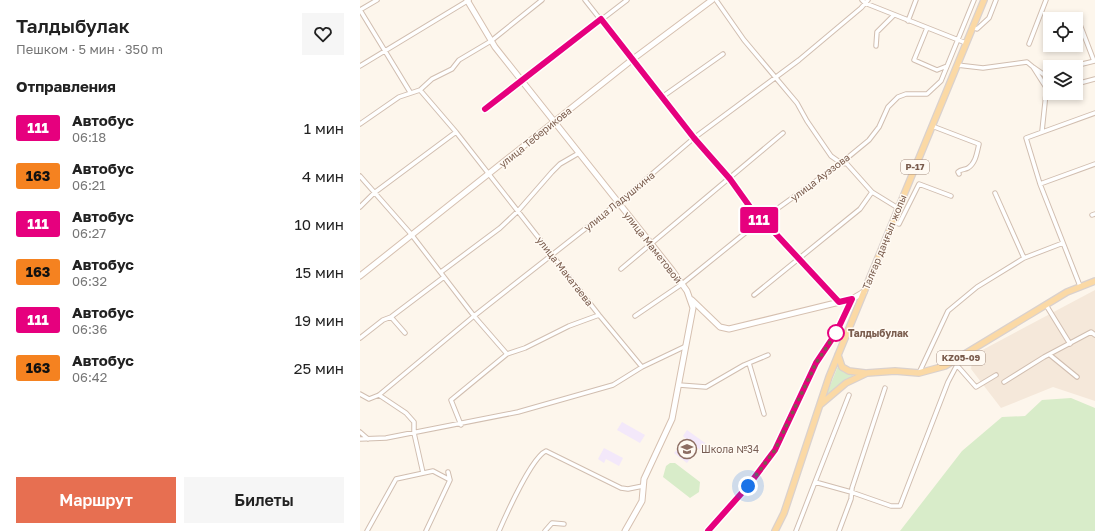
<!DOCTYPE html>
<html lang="ru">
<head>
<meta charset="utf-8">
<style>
	:root { --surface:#fff; --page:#f6f6f6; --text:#222; --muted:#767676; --accent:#e76f51 }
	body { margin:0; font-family:"Golos Text",sans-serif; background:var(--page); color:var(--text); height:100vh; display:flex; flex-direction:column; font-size:15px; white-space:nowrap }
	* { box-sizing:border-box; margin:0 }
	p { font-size:13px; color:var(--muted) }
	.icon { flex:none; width:22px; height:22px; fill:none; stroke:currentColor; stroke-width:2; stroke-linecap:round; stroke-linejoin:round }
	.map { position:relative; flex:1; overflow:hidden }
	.sheet { display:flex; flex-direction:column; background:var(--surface); width:360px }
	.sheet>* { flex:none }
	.badge { padding:0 8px; border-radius:3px; font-size:14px; line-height:26px }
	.controls { position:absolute; left:683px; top:12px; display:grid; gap:8px }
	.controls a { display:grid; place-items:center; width:40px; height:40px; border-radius:0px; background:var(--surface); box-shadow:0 2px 6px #0003; font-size:20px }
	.you { position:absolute; width:20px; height:20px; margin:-10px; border:3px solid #fff; border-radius:50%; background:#1a73e8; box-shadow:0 0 0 6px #1a73e833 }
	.map>.badge { position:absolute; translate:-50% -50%; box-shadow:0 0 0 2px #fff }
	h2 { padding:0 16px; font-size:15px; line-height:36px }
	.round { display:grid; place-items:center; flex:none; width:42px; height:42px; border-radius:0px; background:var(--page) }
	.head { display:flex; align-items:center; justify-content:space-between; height:68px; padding:0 16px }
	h1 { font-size:19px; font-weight:600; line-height:30px }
	.cta { display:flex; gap:8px; margin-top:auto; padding:8px 16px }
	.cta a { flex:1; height:46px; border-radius:0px; background:var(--accent); color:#fff; font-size:16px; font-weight:600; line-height:46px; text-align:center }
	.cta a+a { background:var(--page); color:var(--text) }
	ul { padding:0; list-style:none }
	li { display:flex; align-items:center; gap:12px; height:48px; padding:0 16px }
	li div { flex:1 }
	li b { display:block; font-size:15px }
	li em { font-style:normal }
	li .badge { min-width:44px; font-weight:700; text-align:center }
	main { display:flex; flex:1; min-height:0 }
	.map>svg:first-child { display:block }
</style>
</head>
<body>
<main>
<section class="sheet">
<div class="head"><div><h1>Талдыбулак</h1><p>Пешком · 5 мин · 350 m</p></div><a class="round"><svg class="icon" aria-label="heart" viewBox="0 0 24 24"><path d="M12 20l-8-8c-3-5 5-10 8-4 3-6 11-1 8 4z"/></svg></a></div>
<h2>Отправления</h2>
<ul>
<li><span class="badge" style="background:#e6007e;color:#fff">111</span><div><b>Автобус</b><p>06:18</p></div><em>1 мин</em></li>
<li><span class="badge" style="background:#f58220;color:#111">163</span><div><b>Автобус</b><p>06:21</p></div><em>4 мин</em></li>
<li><span class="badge" style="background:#e6007e;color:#fff">111</span><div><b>Автобус</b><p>06:27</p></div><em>10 мин</em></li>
<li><span class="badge" style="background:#f58220;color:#111">163</span><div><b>Автобус</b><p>06:32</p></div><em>15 мин</em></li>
<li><span class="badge" style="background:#e6007e;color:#fff">111</span><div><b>Автобус</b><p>06:36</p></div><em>19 мин</em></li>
<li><span class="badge" style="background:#f58220;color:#111">163</span><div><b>Автобус</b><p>06:42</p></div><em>25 мин</em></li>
</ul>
<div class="cta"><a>Маршрут</a><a>Билеты</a></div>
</section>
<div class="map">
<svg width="735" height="531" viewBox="0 0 735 531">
	<rect width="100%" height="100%" fill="#fdf6ec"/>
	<path fill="#f5e8da" d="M735,290V401L693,387L641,408L611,369L613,355Z"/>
	<path fill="#f3e8fa" d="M262,422L285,435L280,443L257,430Z
		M327,430L352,448L347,454L336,447L333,451L334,453L327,463L314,453L322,444L324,445L328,441L323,436Z
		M244,448L263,458L259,466L246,459L244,463L238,459Z"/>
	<path fill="#d8ecc9" d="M478,366L483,372L493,375L471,392L465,398Z
		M711,398L735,408V531H540L602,451L642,417L665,416L682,400Z
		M310,463H315L340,482L339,492L330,498L303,477L306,466Z"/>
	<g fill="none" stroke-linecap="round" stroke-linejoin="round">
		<g stroke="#d1beb0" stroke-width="5.5">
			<path id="street" d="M225,0L334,138L370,179L400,221L415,233L479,302
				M356,0L384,40L437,103L447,121L471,156L481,163L487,164L512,192L538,208
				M502,0L505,3L606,43
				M0,10L50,92
				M0,10L17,0
				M548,21L556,0
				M719,22L734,61
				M612,27L617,29L629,18L636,0
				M567,28L554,60L577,70L587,66
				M669,44L686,0
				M516,46L517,32L534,15
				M597,65L623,68L667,62L673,67L687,89
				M0,66L109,0
				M673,67L683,74L690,72
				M710,67L735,61
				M716,84L735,79
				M60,90L72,79L92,69L99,60L131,41L182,0
				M302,97L363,54
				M125,109L267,0
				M0,124L39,97L60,90L96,132
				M572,126L619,144C617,152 616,163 608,168C604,170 601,169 598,172L599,174
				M682,131L686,93L687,89H690
				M0,176L51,234L114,316L147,354
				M680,184L735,164
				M635,193L664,258
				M0,207L14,193L96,132L239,315L282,367
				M732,215L735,214
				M533,222L539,224L559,184L591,196
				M261,269L423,133
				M81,272L140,228L158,211L192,172L200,164L219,153
				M720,286L680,184L666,138L735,113
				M394,295L500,209L512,192
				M686,305L710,344
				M275,316L322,284L400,221L481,163L509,140L519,127L528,107L538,97L546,94H567L581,81L614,0
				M31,317L45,333
				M0,338L23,320L31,317L84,277
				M690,355L717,377
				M594,362L616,387L636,375
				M389,363L404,414
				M559,373L588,311L617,287L664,258L703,243
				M644,382L684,357L731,332L735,335
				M319,385L346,387L384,365L408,355
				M0,394L9,399L19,395L114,316L258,203L334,138L439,60L501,8L508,0
				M19,395L46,413L54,422V433L63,473
				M489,395L455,482L491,492L531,506H540L588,382L597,365
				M101,425L91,400L147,354L165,348L209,326L239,315
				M0,432L8,439
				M0,439L26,438L158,412L253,385L282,367L326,346
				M7,531L36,479L73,471L90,480
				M66,531L90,480L88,472
				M139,531C146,515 172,457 186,451L261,488L268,489L283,486
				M185,531L192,523L204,524
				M348,531L388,486L415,450L456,363L477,333L492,299
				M436,531L455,482
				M479,531L491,499L492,488L525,388"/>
		</g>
		<g stroke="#d6c0b0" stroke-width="7">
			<path id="secondary" d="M107,0L135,47L312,270L327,291L333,308L312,419L284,479L282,501L265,531
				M0,276L273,59L352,0
				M332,300L360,327L369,329L492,299L504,292"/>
		</g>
		<g stroke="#dad1cd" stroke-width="8">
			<path id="primary" d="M478,355L482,367L489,371L505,373
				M460,405L486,383L507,373L535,371L559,373L585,366L707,292L735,281
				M415,531L424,513L469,377L624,0"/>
		</g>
		<use href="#street" stroke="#fff" stroke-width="3.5"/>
		<use href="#secondary" stroke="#fff" stroke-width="5"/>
		<use href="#primary" stroke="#fbd9a5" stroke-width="5.5"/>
	</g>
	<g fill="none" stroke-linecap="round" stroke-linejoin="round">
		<g stroke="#fff" stroke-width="9">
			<path id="line" d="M125,109L241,19L334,138L370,179L400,221L415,233L479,302L492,299L476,333L456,363L415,450L388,486L348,531"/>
		</g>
		<use href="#line" stroke="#e6007e" stroke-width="6"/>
		<path stroke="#7a5c4d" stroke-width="4" stroke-dasharray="0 7.2" d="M388,486L415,450L456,363L476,333"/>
	</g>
	<defs>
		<g id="school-ring" transform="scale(1)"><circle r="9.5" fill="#fffaf3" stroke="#8d6e63" stroke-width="1.5"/><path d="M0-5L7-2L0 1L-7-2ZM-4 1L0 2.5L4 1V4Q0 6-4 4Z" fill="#8d6e63"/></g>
	</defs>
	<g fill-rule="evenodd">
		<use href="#school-ring" x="327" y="449"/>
	</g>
	<circle fill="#fff" stroke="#e6007e" stroke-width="2" cx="476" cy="333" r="8"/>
	<g text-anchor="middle" stroke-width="3" stroke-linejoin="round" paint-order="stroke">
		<g fill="#fffaf3" stroke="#a28b7f" stroke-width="1">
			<rect x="541" y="160" width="28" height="14" rx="3"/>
			<rect x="577" y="351" width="48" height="14" rx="3"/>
		</g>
		<g font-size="9" font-weight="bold" fill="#7a5c4d">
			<text x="555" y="170">P-17</text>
			<text x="601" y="361">KZ05-09</text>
		</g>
		<g font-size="10" fill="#7a5c4d" stroke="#fffaf3">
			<text transform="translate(175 137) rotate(-39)" y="4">улица Теберикова</text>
			<text transform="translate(460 177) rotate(-37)" y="4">улица Ауэзова</text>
			<text transform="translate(259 201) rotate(-39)" y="4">улица Ладушкина</text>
			<text transform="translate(524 242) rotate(-68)" y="4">Талғар даңғыл жолы</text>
			<text transform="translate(293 247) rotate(52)" y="4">улица Маметовой</text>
			<text transform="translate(205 271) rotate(52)" y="4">улица Макатаева</text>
		</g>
		<g font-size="10" font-weight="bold" fill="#7a5c4d" stroke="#fffaf3" text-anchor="start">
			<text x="488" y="337">Талдыбулак</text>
		</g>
		<g font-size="10" fill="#785e54" stroke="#fffaf3" text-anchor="start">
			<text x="341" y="453">Школа №34</text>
		</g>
	</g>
</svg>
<div class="controls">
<a><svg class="icon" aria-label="locate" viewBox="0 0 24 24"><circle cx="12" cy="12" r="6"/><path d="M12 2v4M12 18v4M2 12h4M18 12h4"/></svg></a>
<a><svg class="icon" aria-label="layers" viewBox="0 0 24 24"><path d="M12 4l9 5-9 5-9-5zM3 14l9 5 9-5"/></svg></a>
</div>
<div class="you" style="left:388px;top:486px"></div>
<b class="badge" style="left:399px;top:220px;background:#e6007e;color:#fff">111</b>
</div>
</main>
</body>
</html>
